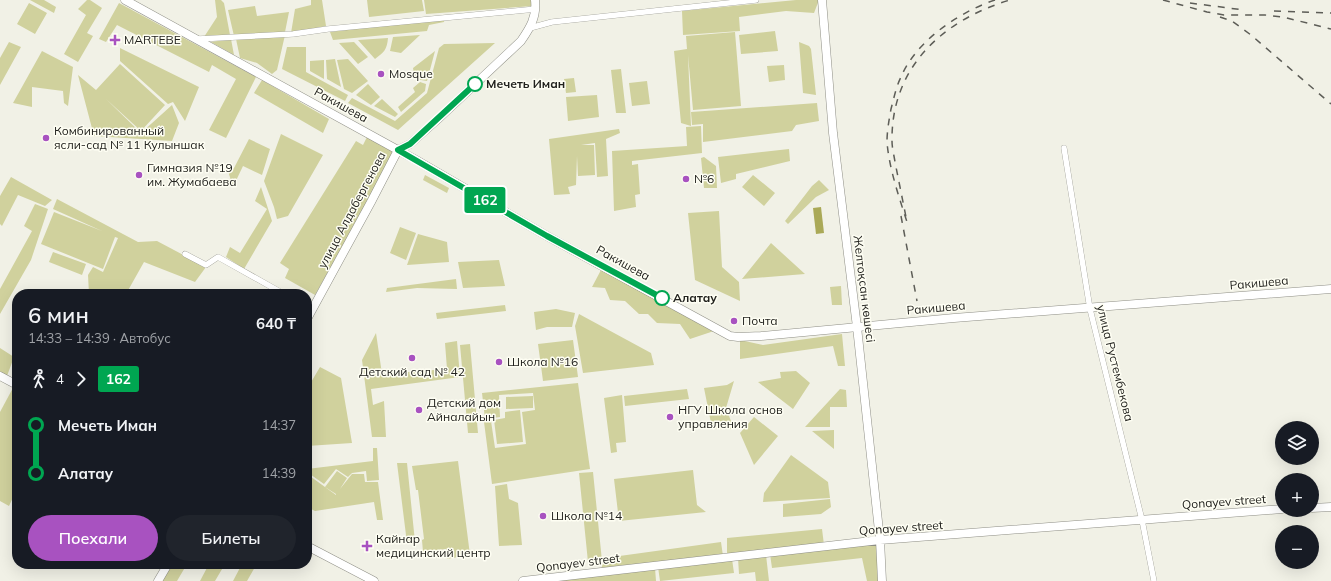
<!DOCTYPE html>
<html lang="ru">
<head>
<meta charset="utf-8">
<style>
	:root { --surface:#171b24; --page:#20242c; --text:#f1f3f6; --muted:#9ea1a6; --accent:#a852c0 }
	body { margin:0; font-family:Mulish,sans-serif; background:var(--page); color:var(--text); height:100vh; display:flex; flex-direction:column; font-size:15px; white-space:nowrap }
	* { box-sizing:border-box; margin:0 }
	p { font-size:13px; color:var(--muted) }
	.icon { flex:none; width:22px; height:22px; fill:none; stroke:currentColor; stroke-width:2; stroke-linecap:round; stroke-linejoin:round }
	.map { position:relative; flex:1; overflow:hidden }
	.drawer { position:absolute; left:12px; top:289px; width:300px; height:280px; display:flex; flex-direction:column; background:var(--surface); border-radius:16px; box-shadow:0 4px 16px #0002 }
	.drawer>* { flex:none }
	.badge { padding:0 8px; border-radius:3px; font-size:14px; line-height:26px }
	.controls { position:absolute; left:1275px; top:421px; display:grid; gap:8px }
	.controls a { display:grid; place-items:center; width:44px; height:44px; border-radius:50%; background:var(--surface); box-shadow:0 4px 16px #0002; font-size:20px }
	.map>.badge { position:absolute; translate:-50% -50%; box-shadow:0 0 0 2px #fff }
	.legs { display:flex; align-items:center; gap:6px; height:44px; padding:0 16px; font-size:13px }
	.legs p { margin-inline-start:auto }
	.head { display:flex; align-items:center; justify-content:space-between; height:68px; padding:0 16px }
	h1 { font-size:22px; font-weight:600; line-height:30px }
	.button { display:flex; gap:8px; margin-top:auto; padding:8px 16px }
	.button a { flex:1; height:46px; border-radius:24px; background:var(--accent); color:#fff; font-size:16px; font-weight:600; line-height:46px; text-align:center }
	.button a+a { background:var(--page); color:var(--text) }
	ul { padding:0 16px; list-style:none }
	li { display:flex; align-items:center; gap:14px; height:48px; font-size:15px }
	li i { display:grid; place-items:center; width:6px; height:100%; margin:0 5px; background:currentColor }
	li i::after { content:''; width:10px; height:10px; margin:-5px; border:3px solid; border-radius:50%; background:var(--surface) }
	li p { margin-inline-start:auto }
	li:first-child i { background:linear-gradient(#0000 50%,currentColor 0) }
	li:last-child i { background:linear-gradient(currentColor 50%,#0000 0) }
	.map>svg:first-child { display:block }
</style>
</head>
<body>
<div class="map">
<svg width="1331" height="581" viewBox="0 0 1331 581">
	<rect width="100%" height="100%" fill="#f1f1e6"/>
	<path fill="#d0d19d" d="M30,0H44L56,7L54,13Z
		M87,0H90L102,8L87,33L93,36L78,62L64,54L86,15L78,9Z
		M215,0H221L224,3L230,35L204,37L217,17Z
		M311,0H322L326,26L291,33L295,9L311,5Z
		M367,0H422L424,11L369,17Z
		M424,0H531L533,6L426,14Z
		M796,0H819L814,13L786,11L739,17L740,31L683,35L682,11Z
		M29,3L47,13L35,34L17,24Z
		M119,3L256,77L226,138L209,130L236,79L212,65L209,72L117,25L106,42L99,39Z
		M255,6L257,16L289,12L285,32L234,36L228,10Z
		M445,18L444,22L429,25L427,31L333,40L330,32Z
		M775,31L778,51L741,54L739,35Z
		M735,32L741,106L693,110L688,55L691,126L681,123L674,51L687,49L686,36Z
		M285,35L277,70L272,74L257,63L240,58L236,39Z
		M420,35L401,53L390,51L393,37Z
		M388,38C387,50 384,52 375,59L358,40Z
		M231,39L234,55L211,42Z
		M9,42L21,47L0,85V58Z
		M354,42L368,57L358,64L339,43Z
		M799,42L809,46L811,49L816,95L803,93Z
		M495,43L398,130L348,103L352,98L395,121L427,93L439,48L444,44Z
		M287,47H306V72L348,95L345,101L282,69Z
		M120,48L199,87L185,121L173,102L168,104L120,61Z
		M42,51L73,67L68,106L64,103L63,91L32,87V107L13,103Z
		M435,51L427,81L415,79L413,68Z
		M335,59L341,87L327,79L326,60Z
		M348,59L368,81L352,93L344,89L337,60Z
		M324,60V79L310,71V61Z
		M120,64L165,105L141,131L106,99L141,133L172,105L179,123L172,141L94,136L78,75L96,90Z
		M784,65L785,80L769,82L767,66Z
		M621,69L626,113H616L611,70Z
		M574,78L576,92L566,93L564,79Z
		M262,80L329,119L323,133L254,93Z
		M647,81L650,104L632,106L629,83Z
		M420,82L426,84L425,91L401,112L398,107L415,92L413,88Z
		M368,84L380,97L371,105L356,95Z
		M597,95L599,117L568,121L566,97Z
		M382,99L398,114L395,117L374,106Z
		M817,103L819,121L796,125L792,131L703,142V124L692,125L691,112Z
		M701,126L702,153L632,161V165L638,164L640,194L635,195L636,207L614,211L612,151L687,146L686,127Z
		M619,129L620,133L606,139L608,176L597,177L595,143L581,145H594L595,175L578,176L577,156L576,185L568,187L570,194L554,195L549,139Z
		M281,134L323,155L288,216L277,219L274,207L264,181Z
		M367,137L395,153L315,295L285,278L289,269L280,263L356,141L363,145Z
		M249,139L270,149L262,175L243,166L233,187L228,171L234,168Z
		M789,149L790,161L736,174V179L721,183L718,157Z
		M704,157L716,166L717,188H704L701,158Z
		M425,175L449,188L447,193L423,180Z
		M753,175L775,193L764,206L742,187Z
		M11,177L52,200L45,206L18,195L2,226L0,224V196Z
		M819,180L829,190L816,197L788,224L785,221L812,186Z
		M261,187L272,221L244,269L226,257L230,247L240,253L267,209L255,201Z
		M57,199L138,242L157,241L206,267L195,282L144,262L126,294H89L88,275L93,267L103,272L118,238L115,237L103,269L41,244L54,212L102,231L53,209Z
		M35,204L48,209L31,260L0,314V289L32,231L24,226Z
		M719,211L722,267L739,282L740,301L695,280L688,213Z
		M400,227L416,233L406,260L390,253Z
		M418,234L447,242L449,262L407,265Z
		M771,243L805,274L742,279Z
		M53,252L86,264L82,275L49,262Z
		M499,260L505,286L463,288L458,262Z
		M601,270L714,331L690,339L680,324L657,323L648,314H639L625,301L610,300L605,288L592,287Z
		M456,279L457,289L417,288L386,292L387,288Z
		M841,286L842,305H832L830,287Z
		M505,305L506,311L437,319L436,313Z
		M556,309L575,313L572,327H547L536,330L534,312Z
		M579,314L651,353L654,365L583,373L575,326Z
		M376,333L382,374L447,369L445,343L457,341L460,377L371,389L373,405L384,401L386,437H372L362,360Z
		M842,334L845,366H838L833,346L740,359V340L763,345Z
		M573,340L578,377L543,381L538,344Z
		M470,344L478,433H468L460,345Z
		M0,348L14,357L7,376L0,373Z
		M320,367L341,378L352,443L307,446V389Z
		M796,371L810,383L793,409L758,382L781,378L780,372Z
		M734,381L726,408L734,429L712,428L704,388L727,385Z
		M578,383L590,469L492,484L484,422L491,421L495,448L526,444L522,412L535,410L533,393L499,395L500,417L485,419L482,393Z
		M14,386L17,388V489L9,506L0,501V412Z
		M687,389L689,399L625,406L624,396Z
		M840,389L846,390L847,407H830V427H805Z
		M622,395L626,442L616,443L617,452L611,453L604,398Z
		M533,396V408L506,409V397Z
		M520,410L523,442L497,444L494,420L505,418V412Z
		M754,417L778,436L754,465L740,433Z
		M834,430V449L812,431Z
		M373,448H377L379,480L367,481L366,471L352,473L348,477L336,469L324,484L307,472V469L373,461Z
		M791,455L828,482L830,498L763,502L764,493Z
		M458,461L470,555L447,559L446,549L423,552L422,540L424,539L418,490H416L412,466Z
		M397,463H407L415,542L407,543Z
		M693,470L697,505L706,512L619,521L614,479Z
		M337,471L347,478L340,489L352,474H364L365,482H378L383,520H377L374,502L315,511L307,507V474L336,495V494L325,487Z
		M593,472L602,561L588,562L579,473Z
		M507,484L509,499L518,503L522,545L499,546L495,486Z
		M830,499L831,507L821,514L783,517V504Z
		M822,529L824,545L727,556V538Z
		M721,542L723,556L601,569L605,558Z
		M878,544L880,581H867L862,558L772,568L770,554Z
		M766,555L769,581H756L755,572L739,574L738,558Z
		M732,559L734,573L660,581L658,567Z
		M170,564H187L177,581H160Z
		M209,564H225L215,581H200Z
		M242,564H248L255,567L247,581H233Z
		M655,568L656,581H543Z"/>
	<path fill="#aaa957" d="M821,207L824,233L816,234L813,208Z"/>
	<g fill="none" stroke-linecap="round" stroke-linejoin="round">
		<g stroke="#8e8e85" stroke-width="6">
			<path id="street" d="M530,28L552,22L756,0
				M198,39L293,34L328,29L536,9
				M1064,148L1090,309L1142,520L1154,581
				M185,254L206,265L218,257L284,294"/>
		</g>
		<g stroke="#8e8e85" stroke-width="9">
			<path id="secondary" d="M125,0L416,160L547,236L730,336L738,337L761,336L954,318L1331,289
				M822,0L833,133L857,327L880,540L882,581
				M307,319L371,202L398,150L410,144L438,119L521,41C530,28 537,17 535,0
				M0,376L17,385
				M1312,508L1331,507
				M307,546L374,581
				M158,581L168,564
				M523,581L880,540L1282,509"/>
		</g>
		<use href="#street" stroke="#fff" stroke-width="5.5"/>
		<use href="#secondary" stroke="#fff" stroke-width="8"/>
		<path stroke="#5d5d57" stroke-width="1.5" stroke-dasharray="7 7" stroke-linecap="butt" d="M995,0C959,12 916,41 901,77C896,87 894,98 891,109C889,120 887,131 887,142C889,168 899,197 907,222C903,202 899,182 895,162C894,155 892,148 892,141C891,67 943,20 1010,0
			M1163,0L1207,12L1224,15H1265L1283,17L1331,29
			M1190,3L1244,10
			M1274,11L1331,13
			M1220,17L1232,21L1251,35L1331,104
			M901,216L917,301"/>
	</g>
	<g fill="none" stroke-linecap="round" stroke-linejoin="round">
		<g stroke="#fff" stroke-width="9">
			<path id="line-1" d="M475,84L410,144L398,150L547,236L662,298"/>
		</g>
		<use href="#line-1" stroke="#00a651" stroke-width="6"/>
	</g>
	<g fill="#a852c0" stroke="#fefef3" stroke-width="1.5">
		<path d="M113 34h4v4h4v4h-4v4h-4v-4h-4v-4h4z"/>
		<circle cx="381" cy="74" r="4"/>
		<circle cx="46" cy="138" r="4"/>
		<circle cx="139" cy="175" r="4"/>
		<circle cx="686" cy="179" r="4"/>
		<circle cx="734" cy="321" r="4"/>
		<circle cx="412" cy="358" r="4"/>
		<circle cx="499" cy="362" r="4"/>
		<circle cx="419" cy="410" r="4"/>
		<circle cx="670" cy="417" r="4"/>
		<circle cx="543" cy="516" r="4"/>
		<path d="M365 540h4v4h4v4h-4v4h-4v-4h-4v-4h4z"/>
	</g>
	<g fill="#fff" stroke="#00a651" stroke-width="2">
		<circle cx="475" cy="84" r="7"/>
		<circle cx="662" cy="298" r="7"/>
	</g>
	<g text-anchor="middle" stroke-width="3" stroke-linejoin="round" paint-order="stroke">
		<g font-size="12" fill="#22221e" stroke="#fefef3" text-anchor="start">
			<text x="124" y="44">MARTEBE</text>
			<text x="389" y="78">Mosque</text>
			<text x="54" y="135">Комбинированный<tspan x="54" dy="14">ясли-сад № 11 Кулыншак</tspan></text>
			<text x="147" y="172">Гимназия №19<tspan x="147" dy="14">им. Жумабаева</tspan></text>
			<text x="694" y="183">№6</text>
			<text x="742" y="325">Почта</text>
			<text x="507" y="366">Школа №16</text>
			<text x="412" y="376" text-anchor="middle">Детский сад № 42</text>
			<text x="427" y="407">Детский дом<tspan x="427" dy="14">Айналайын</tspan></text>
			<text x="678" y="414">НГУ Школа основ<tspan x="678" dy="14">управления</tspan></text>
			<text x="551" y="520">Школа №14</text>
			<text x="376" y="543">Кайнар<tspan x="376" dy="14">медицинский центр</tspan></text>
		</g>
		<g font-size="12" font-weight="bold" fill="#22221e" stroke="#fefef3" text-anchor="start">
			<text x="486" y="88">Мечеть Иман</text>
			<text x="673" y="302">Алатау</text>
		</g>
		<g font-size="12" fill="#22221e" stroke="#fefef3">
			<text transform="translate(341 105) rotate(29)" y="4">Ракишева</text>
			<text transform="translate(352 210) rotate(-62)" y="4">улица Алдабергенова</text>
			<text transform="translate(623 263) rotate(29)" y="4">Ракишева</text>
			<text transform="translate(1259 283) rotate(-5)" y="4">Ракишева</text>
			<text transform="translate(864 289) rotate(83)" y="4">Желтоқсан көшесі</text>
			<text transform="translate(936 308) rotate(-5)" y="4">Ракишева</text>
			<text transform="translate(1115 363) rotate(76)" y="4">улица Рустембекова</text>
			<text transform="translate(1224 502) rotate(-4)" y="4">Qonayev street</text>
			<text transform="translate(901 528) rotate(-4)" y="4">Qonayev street</text>
			<text transform="translate(578 563) rotate(-7)" y="4">Qonayev street</text>
		</g>
	</g>
</svg>
<div class="controls">
<a><svg class="icon" aria-label="layers" viewBox="0 0 24 24"><path d="M12 4l9 5-9 5-9-5zM3 14l9 5 9-5"/></svg></a>
<a>+</a>
<a>−</a>
</div>
<b class="badge" style="left:485px;top:200px;background:#00a651;color:#fff">162</b>
<section class="drawer">
<div class="head"><div><h1>6 мин</h1><p>14:33 – 14:39 · Автобус</p></div><b>640 ₸</b></div>
<div class="legs"><svg class="icon" aria-label="walk" viewBox="0 0 24 24"><circle cx="13" cy="4" r="2"/><path d="M13 8l-2 6 4 7M11 14l-3 7M7 12l3-4h3l4 4"/></svg>4<svg class="icon" aria-label="forward" viewBox="0 0 24 24"><path d="M9 5l7 7-7 7"/></svg><b class="badge" style="background:#00a651;color:#fff">162</b></div>
<ul>
<li><i style="color:#00a651"></i><b>Мечеть Иман</b><p>14:37</p></li>
<li><i style="color:#00a651"></i><b>Алатау</b><p>14:39</p></li>
</ul>
<div class="button"><a>Поехали</a><a>Билеты</a></div>
</section>
</div>
</body>
</html>
